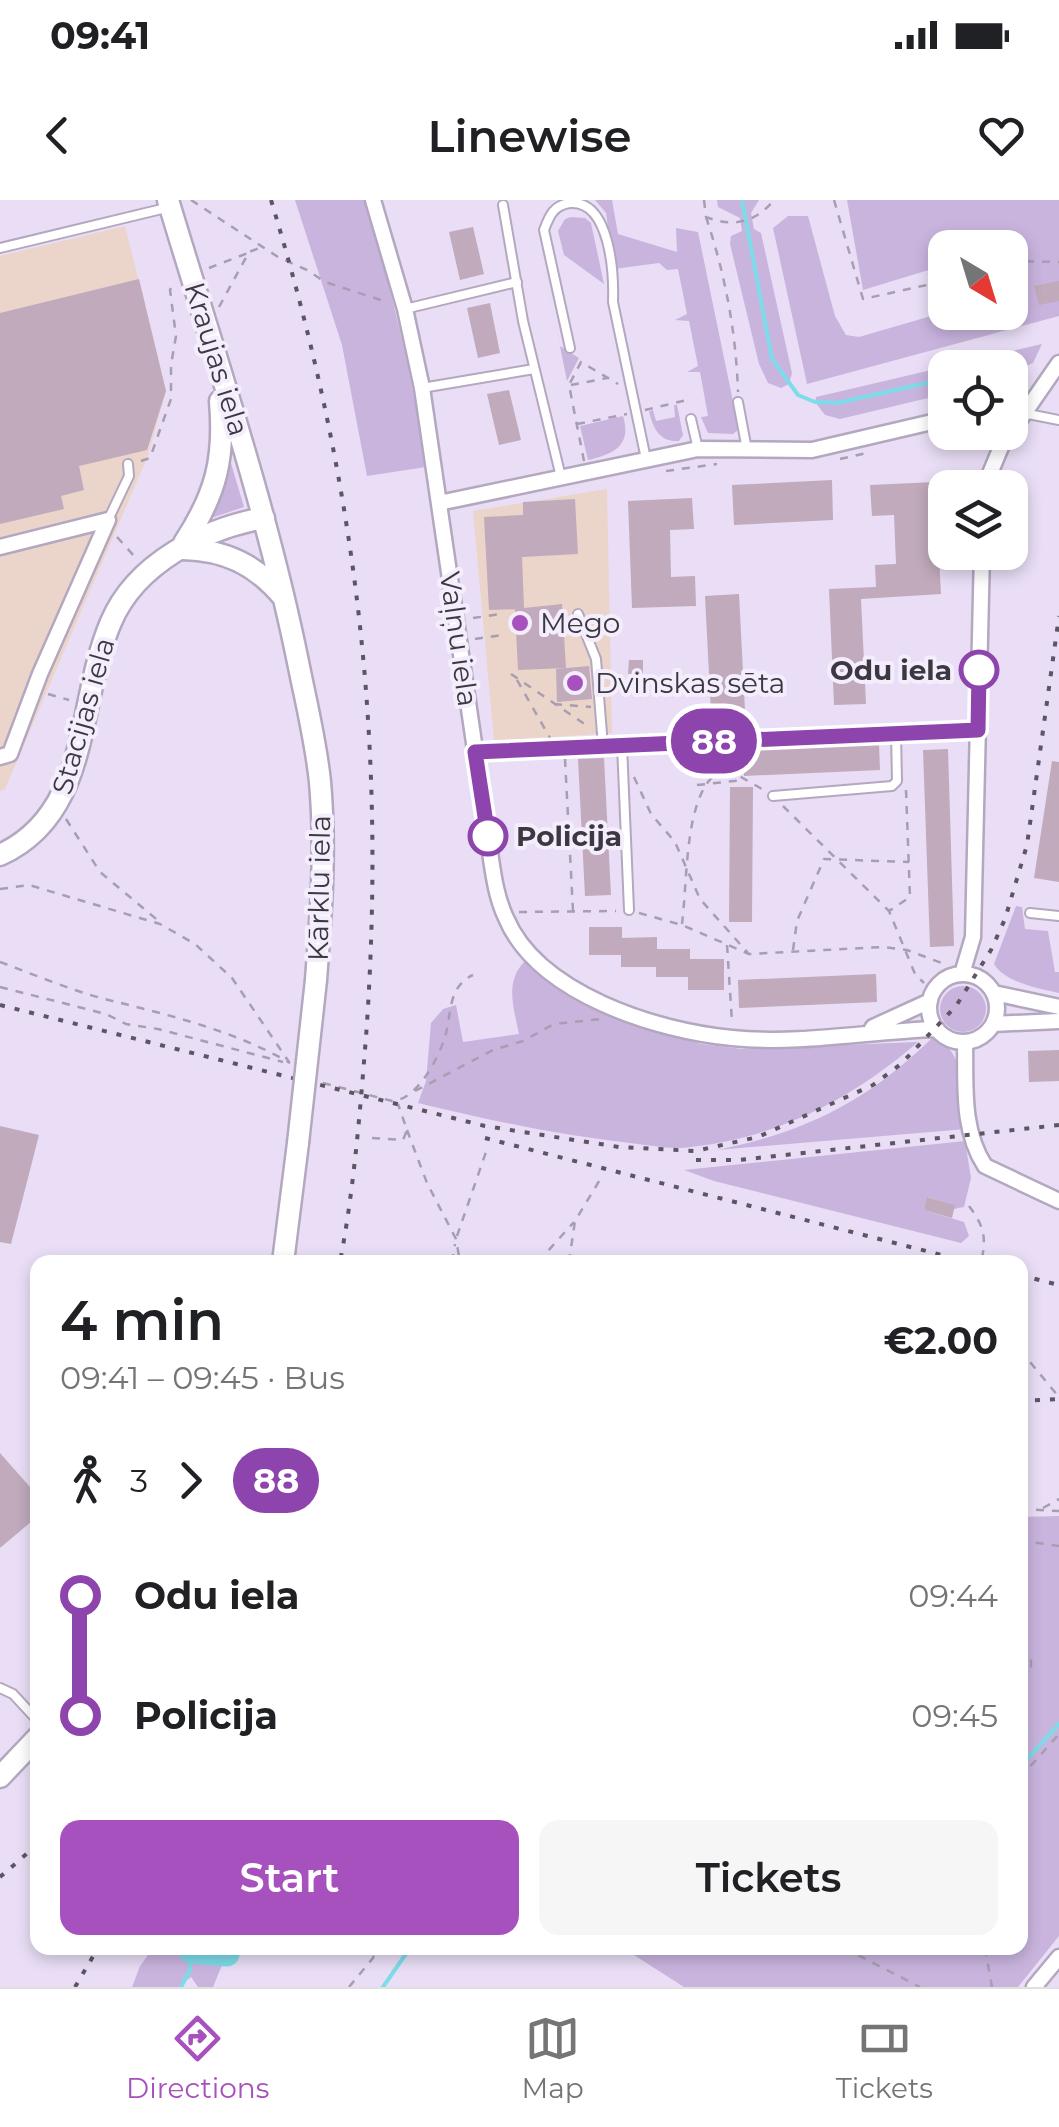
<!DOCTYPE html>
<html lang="en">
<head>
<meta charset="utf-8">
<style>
	:root { --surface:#fff; --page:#f6f6f6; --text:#202124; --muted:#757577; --line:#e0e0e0; --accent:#a751be }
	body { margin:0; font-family:Montserrat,sans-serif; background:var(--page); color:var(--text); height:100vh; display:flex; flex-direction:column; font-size:38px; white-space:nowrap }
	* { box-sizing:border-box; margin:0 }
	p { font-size:32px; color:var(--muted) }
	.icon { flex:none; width:55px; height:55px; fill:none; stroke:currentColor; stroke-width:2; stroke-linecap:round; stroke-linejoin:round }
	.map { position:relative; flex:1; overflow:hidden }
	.drawer { position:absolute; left:30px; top:1055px; width:998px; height:700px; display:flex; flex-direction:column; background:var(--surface); border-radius:20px; box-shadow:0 5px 15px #0003 }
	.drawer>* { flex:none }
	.badge { padding:0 20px; border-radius:32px; font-size:35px; line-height:65px }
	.needle { width:65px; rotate:142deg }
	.buttons { position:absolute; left:928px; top:30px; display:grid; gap:20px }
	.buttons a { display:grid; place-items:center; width:100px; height:100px; border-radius:20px; background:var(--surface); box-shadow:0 5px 15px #0003; font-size:50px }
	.map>.badge { position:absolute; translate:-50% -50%; box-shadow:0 0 0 5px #fff }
	.legs { display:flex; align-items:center; gap:15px; height:110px; padding:0 30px; font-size:32px }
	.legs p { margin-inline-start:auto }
	.summary { display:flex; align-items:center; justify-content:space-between; height:170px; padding:0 30px }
	h1 { font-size:55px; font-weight:600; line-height:75px }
	.primary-button { display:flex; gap:20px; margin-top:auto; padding:20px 30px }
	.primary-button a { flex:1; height:115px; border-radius:20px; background:var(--accent); color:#fff; font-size:40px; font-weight:600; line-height:115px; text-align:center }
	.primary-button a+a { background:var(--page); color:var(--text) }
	ul { padding:0 30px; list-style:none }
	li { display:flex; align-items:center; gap:35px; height:120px; font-size:38px }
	li i { display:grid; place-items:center; width:15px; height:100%; margin:0 12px; background:currentColor }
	li i::after { content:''; width:25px; height:25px; margin:-12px; border:8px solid; border-radius:50%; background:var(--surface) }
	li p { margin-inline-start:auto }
	li:first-child i { background:linear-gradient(#0000 50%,currentColor 0) }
	li:last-child i { background:linear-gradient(currentColor 50%,#0000 0) }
	.status { display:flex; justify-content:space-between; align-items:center; height:70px; padding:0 50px; background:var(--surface); direction:ltr }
	.status svg { height:28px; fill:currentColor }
	header { display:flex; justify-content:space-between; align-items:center; height:130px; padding:0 30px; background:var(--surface); font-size:45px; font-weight:600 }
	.dock { display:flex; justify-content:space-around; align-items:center; height:140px; border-top:2px solid var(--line); background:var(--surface); font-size:28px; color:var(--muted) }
	.dock a { display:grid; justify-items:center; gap:5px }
	.dock .current { color:var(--accent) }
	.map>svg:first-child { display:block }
</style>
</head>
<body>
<div class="status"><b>09:41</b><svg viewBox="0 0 49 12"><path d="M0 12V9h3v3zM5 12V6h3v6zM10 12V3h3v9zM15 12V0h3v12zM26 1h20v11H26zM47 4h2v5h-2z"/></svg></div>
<header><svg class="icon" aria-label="back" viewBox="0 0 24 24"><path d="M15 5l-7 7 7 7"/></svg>Linewise<svg class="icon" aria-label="heart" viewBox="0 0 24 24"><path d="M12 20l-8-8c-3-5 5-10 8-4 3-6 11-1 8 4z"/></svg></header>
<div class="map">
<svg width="1059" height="1787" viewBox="0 0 1059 1787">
	<rect width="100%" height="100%" fill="#e9def6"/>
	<path fill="#ebd4c9" d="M125,26L166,191L147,258L5,589L0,591V56Z
		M607,289L612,533L494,541L473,311Z"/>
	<path fill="#c9b4de" d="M295,0H365C391,89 413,176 426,267L367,276L342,145Z
		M595,0H612L618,34L677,52L676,28L698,32L736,216L738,230L733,234L708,233L701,217L708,216L700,172H687L698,166L689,121L675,120L687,114L678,69L667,70L659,63L614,69L606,13Z
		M717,0H759L751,13L754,29L761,33L792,173L789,184L781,188L768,183L759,164L730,44L731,36L742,31L740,18L718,7Z
		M847,0H1059V116L807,184L773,28L788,16H808L835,116L846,135L859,137L945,112H1010V48H945V65L863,90Z
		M571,17L585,18L591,23L604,84L564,55L558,31L565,19Z
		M537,33L560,146L579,158L567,181Z
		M1042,144L1033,163L1010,173V168H945V194L840,219L825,215L815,202L816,197Z
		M674,205H677L683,235L679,241C659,242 653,228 649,211L653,210L656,221L675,217Z
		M623,216C632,245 614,254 588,260L580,226Z
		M228,253L244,307L211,318L209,317Z
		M1016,706L1022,707L1025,729L1048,731L1055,772H1059V793C1038,788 1006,783 994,764Z
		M525,761L565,794L607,815L701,844L742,849L918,842C852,899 779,937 691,947C671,950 649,945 630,943C558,935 488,920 418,903L426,881L431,823L443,809L456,805L463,842L519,834C514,808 504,782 525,761Z
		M940 809a23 23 0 1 1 46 0a23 23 0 1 1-46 0Z
		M932,838C967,847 963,901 966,929L716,950C804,933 868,901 932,838Z
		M965,941L971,978L964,1007L954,1009V1005L928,997L924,1010L964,1022L969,1036L961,1043L714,981L684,970Z
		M1059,1316V1736L1018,1787H684L623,1748H1020V1317Z
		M153,1748H229L213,1787H198L191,1777L178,1787H132L140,1766Z"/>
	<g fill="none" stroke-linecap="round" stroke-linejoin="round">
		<path stroke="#7ddce9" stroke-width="4" d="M742,0L772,159L798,195L815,202L837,203L945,179
			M989,168L1010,162
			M1020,1567L1059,1524
			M181,1787L190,1770L191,1751
			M383,1787L410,1748"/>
		<path stroke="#7ddce9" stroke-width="25" d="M191,1748V1751L227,1754"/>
	</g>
	<path fill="#c0aabc" d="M473,27L484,74L460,80L449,32Z
		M139,79L166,191L147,250L79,266L84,290L61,296L64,309L0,324V113Z
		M1059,81V101L1039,105L1034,86Z
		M490,103L500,153L478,158L467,108Z
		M509,190L521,240L499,245L487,194Z
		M832,280L833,320L734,325L732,285Z
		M935,282L941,394L861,399L866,504L834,505L829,389L876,387L875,365L896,364L894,315L872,316L870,285Z
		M692,298L694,329L670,330L671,377L695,376L696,406L632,408L628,301Z
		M575,299L578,354L522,357L524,408L562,404L566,468L518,470L515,409H522L489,410L484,317L523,315V302Z
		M739,394L745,511L711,513L705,396Z
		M629,460H643V474H628Z
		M589,466L592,499L557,502L556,469Z
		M879,544L880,570L744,576L743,550Z
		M948,549L954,746L930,747L923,550Z
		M604,558L611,695L585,696L578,559Z
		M1052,561L1059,562V682L1034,678Z
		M730,587H753L752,722H729Z
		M589,727H622V738L657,737V749H690V759H724V790H688V777H656V767H621V755H589Z
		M876,774L877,802L739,808L738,780Z
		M1059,850V881L1029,882L1028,851Z
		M0,926L39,935L11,1044L0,1042Z
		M927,997L955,1005L952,1018L924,1010Z
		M0,1253L38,1296V1316L0,1348Z"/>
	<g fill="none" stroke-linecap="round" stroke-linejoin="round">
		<g stroke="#b3a8bf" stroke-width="12">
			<path id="lane" d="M503,5L523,121L561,277
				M0,48L166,8
				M405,109L517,82
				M570,148L544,30C549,17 553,5 570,3C610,0 614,73 613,102L646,259
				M422,188L534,169
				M738,202L747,250
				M1023,213L1059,220
				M691,219L698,249
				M108,320L129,276L128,264
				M578,414L596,459L603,546
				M622,545L629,710
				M475,552L977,530
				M773,596L892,586L897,581L896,533
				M1030,713L1059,716
				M0,1488L13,1494L38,1521"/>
		</g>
		<g stroke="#b3a8bf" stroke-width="19">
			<path id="street" d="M373,0L405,109L422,188L491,659C494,679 497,699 506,718C538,794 657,831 732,838C801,845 869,831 937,829
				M984,288L1001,247L1059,163
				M439,303L698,249L812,250L945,219
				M0,347L108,320L40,474L10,554L0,557
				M962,774L973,737L982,352
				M929 808a34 34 0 1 1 68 0a34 34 0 1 1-68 0Z
				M994,793L1059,807
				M993,824L1059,821
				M870,832L873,827L930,801
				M965,842C966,884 961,929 985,966L1059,1001
				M1034,1787L1059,1757"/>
		</g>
		<g stroke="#b3a8bf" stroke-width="25">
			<path id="secondary" d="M168,0C214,153 266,305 298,462C306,502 316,542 320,582C326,649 321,714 316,780
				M184,343C216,294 225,259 220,201
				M183,349C225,350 255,364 283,397
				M0,655C92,613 76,503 111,422C136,363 204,329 264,318
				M283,1062L298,943
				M0,1577L38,1537"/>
		</g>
		<path stroke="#a79eb1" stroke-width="2.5" stroke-dasharray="8 8" stroke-linecap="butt" d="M191,0L278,57L307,70L325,82L387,102
			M704,0L706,17C734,28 756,22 774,0
			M834,0L863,99L945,81
			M706,17C725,74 736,131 738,192
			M1010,61L1059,62
			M209,68L248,53
			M219,107L249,52L262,47
			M571,185L607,178
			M645,210L687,200
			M577,224L627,214
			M840,259L871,252
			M141,261L150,258L171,199V165L176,136L170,90L174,81
			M584,261L569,185L581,162L618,184
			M666,271L717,264
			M117,337L135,357
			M473,418L501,414
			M475,439L502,435
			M511,474L589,527
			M517,480L550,538
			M48,494L69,500
			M554,504L591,507
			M699,553L762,589
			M565,559L573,711
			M634,577L651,614L675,642L700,699L748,753
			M697,585L744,580
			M906,590L910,697L889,711L915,774L924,783
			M783,606L889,711
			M66,619L100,672L161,723
			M0,689L29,685L160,724L195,744L232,778L289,862
			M519,712L616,711
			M639,713L682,725L749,754L883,747L907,750L947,765
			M682,724C687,684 685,623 704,588C711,575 727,565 737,553
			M727,745L732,822
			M793,750L797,721L824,659L909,662
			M0,762C38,776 77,793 117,802C176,817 237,832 290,863
			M0,787L106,814L126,824L158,829L283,862
			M323,883L392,901C417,900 438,859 445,837C452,814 447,787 473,775
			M415,891L493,850L523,841L554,824L601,819
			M407,930L427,983L456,1039L460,1062
			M372,938L403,940L407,930L398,904
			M969,1006C984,1026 987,1038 981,1062
			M457,1036L487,949
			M452,1062L455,1044
			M538,1062L574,1022
			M569,1062L575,1021L601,978
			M1020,1150L1059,1197
			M1043,1308L1059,1299
			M1020,1309L1059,1311
			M1020,1344L1031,1342L1059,1346
			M1020,1452L1031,1455V1470L1020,1475
			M1020,1463H1029
			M1020,1578L1059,1534
			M844,1748L920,1787
			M985,1748L992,1787
			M349,1787L373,1758L376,1748"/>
		<use href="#lane" stroke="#fff" stroke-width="8"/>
		<use href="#street" stroke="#fff" stroke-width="14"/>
		<use href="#secondary" stroke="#fff" stroke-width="20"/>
		<path stroke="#5c5662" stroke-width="4" stroke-dasharray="5 10" stroke-linecap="butt" d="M271,0C357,284 387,541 366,837C360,912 354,989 340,1062
			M0,805L485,926L619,947L695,951L758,937L873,885L901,864L956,806L991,750L1005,719L1027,645L1059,416
			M485,938L969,1062
			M696,960H739L1059,925
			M1020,1075L1059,1085
			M1020,1201L1059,1199
			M0,1677L38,1644
			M75,1787L98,1748"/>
		<g stroke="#b3a8bf" stroke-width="25" stroke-linecap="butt">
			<path id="secondary-bridge" d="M298,943L316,780"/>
		</g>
		<use href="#secondary-bridge" stroke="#fff" stroke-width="20"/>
	</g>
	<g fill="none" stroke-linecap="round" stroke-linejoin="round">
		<g stroke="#fff" stroke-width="22">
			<path id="line-1" d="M488,636L475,552L978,530L979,470"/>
		</g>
		<use href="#line-1" stroke="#8e44ad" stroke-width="15"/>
	</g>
	<g fill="#a751be" stroke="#f4edfc" stroke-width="4">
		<circle cx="520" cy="423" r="10"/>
		<circle cx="575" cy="483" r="10"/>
	</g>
	<g fill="#fff" stroke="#8e44ad" stroke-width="5">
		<circle cx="979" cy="470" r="18"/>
		<circle cx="488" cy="636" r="18"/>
	</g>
	<g text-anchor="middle" stroke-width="8" stroke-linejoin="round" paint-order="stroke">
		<g font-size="28" fill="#3c3741" stroke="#f4edfc">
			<text transform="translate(217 159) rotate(73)" y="10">Kraujas iela</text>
			<text transform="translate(459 439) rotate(82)" y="10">Vaļņu iela</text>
			<text transform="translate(83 516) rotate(-74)" y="10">Stacijas iela</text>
			<text transform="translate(319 688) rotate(-89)" y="10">Kārklu iela</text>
		</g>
		<g font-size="28" fill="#3c3741" stroke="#f4edfc" text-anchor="start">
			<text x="540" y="433">Mego</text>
			<text x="595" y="493">Dvinskas sēta</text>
		</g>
		<g font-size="28" font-weight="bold" fill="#3c3741" stroke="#f4edfc" text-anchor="end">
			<text x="952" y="480">Odu iela</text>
			<text x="516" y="646" text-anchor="start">Policija</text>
		</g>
	</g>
</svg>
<div class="buttons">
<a><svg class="needle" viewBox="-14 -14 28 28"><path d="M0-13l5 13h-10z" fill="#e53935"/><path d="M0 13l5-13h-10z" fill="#757577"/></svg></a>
<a><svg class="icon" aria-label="locate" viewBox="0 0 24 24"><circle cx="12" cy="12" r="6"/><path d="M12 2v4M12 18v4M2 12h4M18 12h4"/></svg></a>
<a><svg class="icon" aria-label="layers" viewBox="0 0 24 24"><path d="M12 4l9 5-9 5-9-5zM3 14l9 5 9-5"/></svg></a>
</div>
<b class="badge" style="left:714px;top:541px;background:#8e44ad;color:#fff">88</b>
<section class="drawer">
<div class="summary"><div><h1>4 min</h1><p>09:41 – 09:45 · Bus</p></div><b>€2.00</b></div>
<div class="legs"><svg class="icon" aria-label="walk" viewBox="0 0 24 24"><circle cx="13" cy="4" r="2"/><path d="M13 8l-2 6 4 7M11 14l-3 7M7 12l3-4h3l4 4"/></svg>3<svg class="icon" aria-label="forward" viewBox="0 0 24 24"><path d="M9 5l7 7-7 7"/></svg><b class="badge" style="background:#8e44ad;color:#fff">88</b></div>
<ul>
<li><i style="color:#8e44ad"></i><b>Odu iela</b><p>09:44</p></li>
<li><i style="color:#8e44ad"></i><b>Policija</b><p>09:45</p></li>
</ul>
<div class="primary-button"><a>Start</a><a>Tickets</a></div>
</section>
</div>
<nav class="dock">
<a class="current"><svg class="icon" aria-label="directions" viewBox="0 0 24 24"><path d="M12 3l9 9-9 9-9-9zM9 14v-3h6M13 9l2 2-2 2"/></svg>Directions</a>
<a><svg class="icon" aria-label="map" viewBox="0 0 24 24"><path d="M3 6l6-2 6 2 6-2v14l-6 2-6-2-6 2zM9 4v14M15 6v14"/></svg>Map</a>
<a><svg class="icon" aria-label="tickets" viewBox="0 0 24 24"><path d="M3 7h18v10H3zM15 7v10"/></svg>Tickets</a>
</nav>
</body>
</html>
